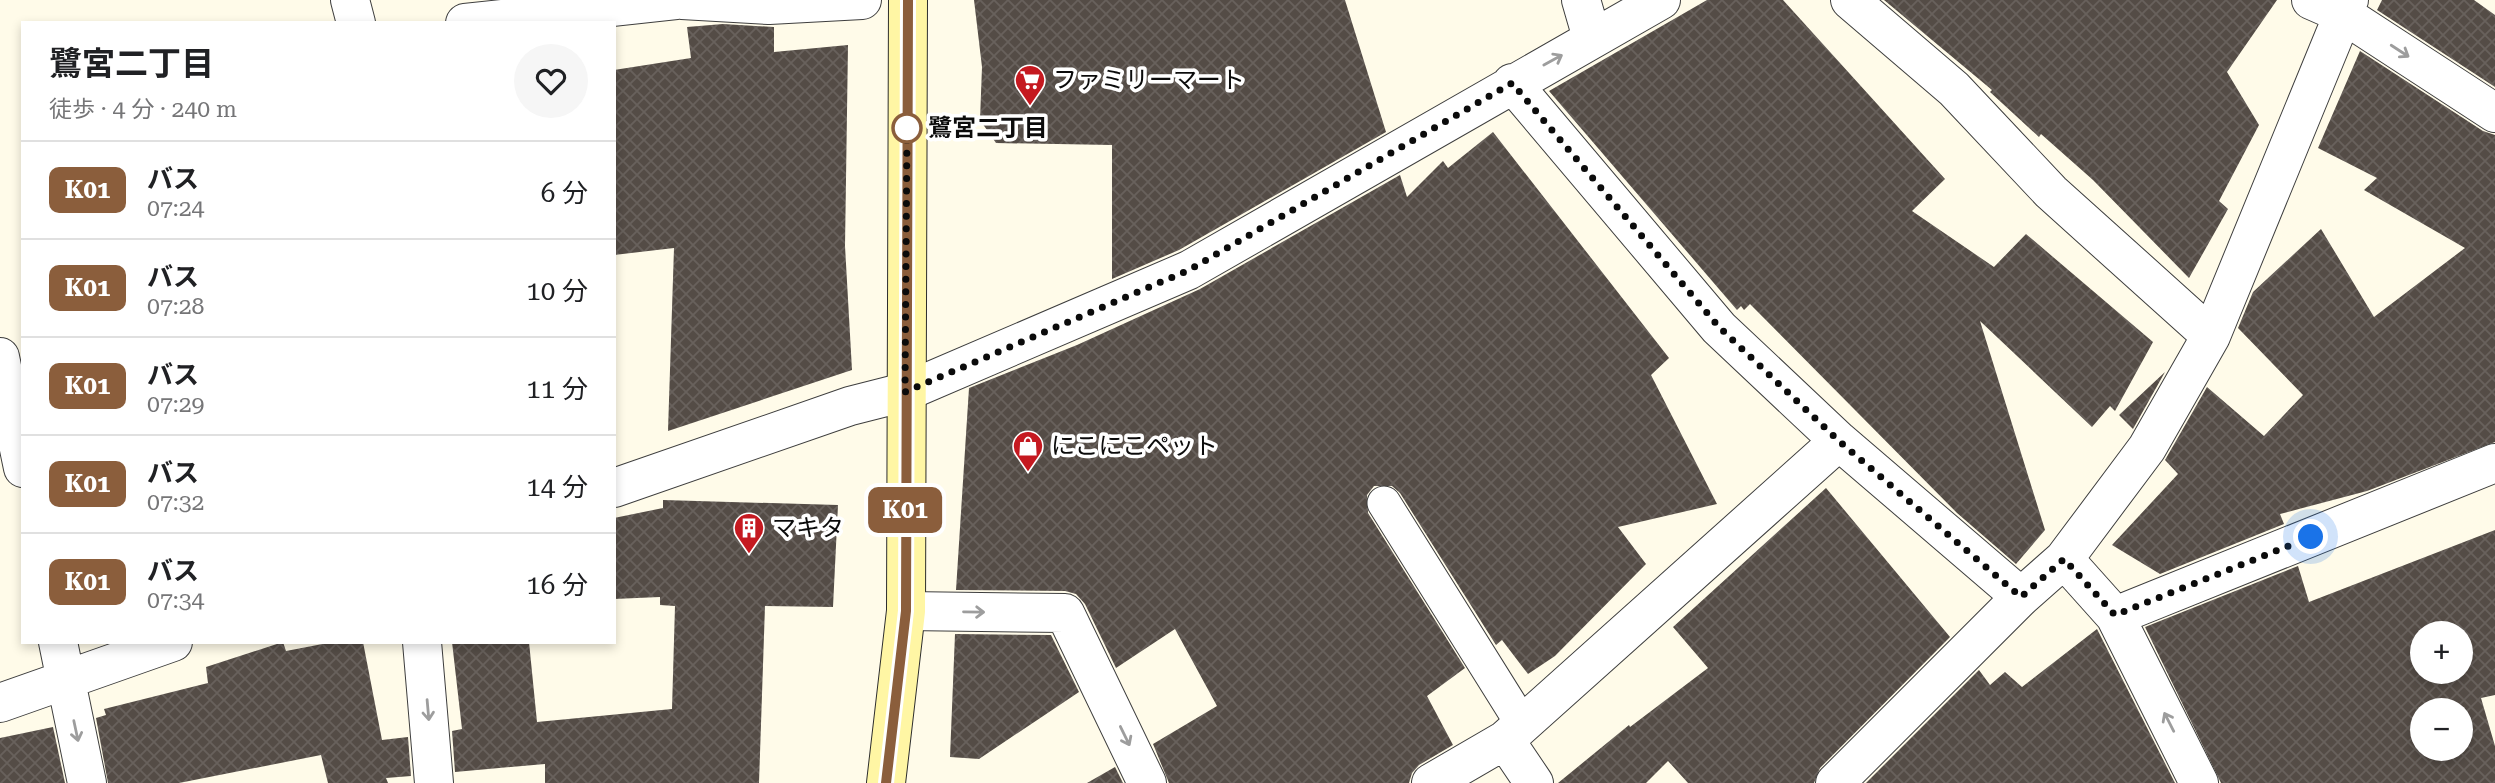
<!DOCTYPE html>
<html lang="ja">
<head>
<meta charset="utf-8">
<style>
	:root { --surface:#fff; --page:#f6f6f6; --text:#202124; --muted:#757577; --line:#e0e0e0 }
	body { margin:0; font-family:"Roboto Serif","Noto Sans JP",serif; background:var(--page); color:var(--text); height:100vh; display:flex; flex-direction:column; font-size:26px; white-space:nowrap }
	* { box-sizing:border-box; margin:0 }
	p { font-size:23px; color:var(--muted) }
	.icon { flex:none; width:38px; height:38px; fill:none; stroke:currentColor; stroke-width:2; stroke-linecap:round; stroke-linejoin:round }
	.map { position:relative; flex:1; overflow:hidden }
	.details { position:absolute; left:21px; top:21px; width:595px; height:623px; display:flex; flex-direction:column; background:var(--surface); border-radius:0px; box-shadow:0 4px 10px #0003 }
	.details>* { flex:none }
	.badge { padding:0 14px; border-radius:10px; font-size:24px; line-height:46px }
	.fabs { position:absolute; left:2410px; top:621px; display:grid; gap:14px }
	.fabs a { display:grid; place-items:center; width:63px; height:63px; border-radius:50%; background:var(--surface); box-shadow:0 4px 10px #0003; font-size:35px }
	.you { position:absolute; width:35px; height:35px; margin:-18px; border:5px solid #fff; border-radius:50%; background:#1a73e8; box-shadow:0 0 0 10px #1a73e833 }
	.map>.badge { position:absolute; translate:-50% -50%; box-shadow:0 0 0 4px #fff }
	.round { display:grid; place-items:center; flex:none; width:74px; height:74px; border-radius:37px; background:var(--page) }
	.headline { display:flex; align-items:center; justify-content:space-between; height:119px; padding:0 28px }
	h1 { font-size:33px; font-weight:700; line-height:52px }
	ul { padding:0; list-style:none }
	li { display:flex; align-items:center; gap:21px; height:98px; padding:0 28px; border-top:2px solid var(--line) }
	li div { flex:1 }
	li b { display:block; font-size:26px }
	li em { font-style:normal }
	li .badge { min-width:77px; font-weight:700; text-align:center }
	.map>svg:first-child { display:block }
</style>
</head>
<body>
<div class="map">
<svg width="2495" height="783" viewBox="0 0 2495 783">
	<defs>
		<pattern id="building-cross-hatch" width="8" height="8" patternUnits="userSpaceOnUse" patternTransform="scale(1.75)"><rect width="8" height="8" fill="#544c46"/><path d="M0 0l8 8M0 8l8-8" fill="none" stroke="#68615c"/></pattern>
	</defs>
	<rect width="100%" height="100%" fill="#fffbe9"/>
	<path fill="url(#building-cross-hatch)" fill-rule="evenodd" d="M974,0H1345L1386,132L1179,250L1112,279V145L996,143L980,120L982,67Z
		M1707,0H1783L1945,179L1912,211L1994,267L2026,234L2153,342L2115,411L2110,406L2092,427L1980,321L2045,530L2016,564L1957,513L1750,304L1744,310L1741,306L1737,310L1549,91Z
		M1884,0H2277L2227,72L2259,125L2219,201L2228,209L2189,278L2093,180L2041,134L2039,137L1990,92L1992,90Z
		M2382,0H2474L2495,15V87L2377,10Z
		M723,24L774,27V52L848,45L845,246L852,370L668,431L674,248L614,255V70L691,58L687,27Z
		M2360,51L2483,131L2495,135V442L2367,491L2280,514L2284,524L2160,574L2112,545L2178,474L2165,460L2207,387L2264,436L2303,395L2238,328L2253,292L2321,229L2374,317L2465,248L2364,190L2377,178L2318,148Z
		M1493,132L1669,358L1651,375L1717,504L1618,527L1646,564L1555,656L1528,674L1502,640L1496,645L1400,493L1392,486H1374L1367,495L1368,513L1465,668L1427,696L1453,745L1419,765L1412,773L1409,783H1169L1153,744L1217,706L1175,629L1116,668L1085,604L1076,594L1065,591L956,590L969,388L1077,345L1200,289L1400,175L1407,197L1443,161L1448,168Z
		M2165,372L2133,429L2119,415Z
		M1826,488L1950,637L1820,768L1814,783H1688L1668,761L1646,783H1558L1629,725L1630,727L1708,668L1673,627Z
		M663,500L838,505L833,607L765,606L759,783H545V764L455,772L452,731L462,729L452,642H529L537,722L672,709L675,606L660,605V597L614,599V518L663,508Z
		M2495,530V695L2481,698L2495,746V783H2221L2145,627L2298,566L2309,602ZM2422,634H2460V672H2422ZM2422,710H2460V749H2422Z
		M2097,629L2175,783H1866L1979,670L1990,685L2005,672L2022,687Z
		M955,634L1051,635L1079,692L979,759L950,757Z
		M283,642L286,651L333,642H363L382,740L408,737L411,776L386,778L388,783H328L321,755L179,783H108L96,718L106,715L104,709L208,683L206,667Z
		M53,727L65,783H0V738Z
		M1115,767L1123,783H1087Z"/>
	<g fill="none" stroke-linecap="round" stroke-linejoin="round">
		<g stroke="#3e3e3e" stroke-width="35">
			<path id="lane" d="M1384,503L1521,722"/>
		</g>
		<g stroke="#3e3e3e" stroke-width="40">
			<path id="street" d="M350,0L356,23
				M682,0L769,5L862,0
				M1581,0L1592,38
				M1850,0L1954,89L2051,192L2211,336
				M2311,0L2343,14L2495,113
				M465,23L676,0
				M1512,83L1719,328L1839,441L2021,597
				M0,357L23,468
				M614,488L850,406L905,392L1189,270L1661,0
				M2064,559L2115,616L2199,783
				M906,611L1065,613L1147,783
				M2115,616L2495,463
				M58,642L87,783
				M422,642L434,783
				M0,703L173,642
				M1505,740L1534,783
				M1431,783L1505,740L1839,441
				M1835,783L2021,597L2064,559L2147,448L2211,336L2349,0"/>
		</g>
		<g stroke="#2d2d2d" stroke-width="40">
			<path id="secondary" d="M886,783L906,611L908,0"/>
		</g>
		<use href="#lane" stroke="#fff" stroke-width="33"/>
		<use href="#street" stroke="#fff" stroke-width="38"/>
		<use href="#secondary" stroke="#fff6a4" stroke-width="38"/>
	</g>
	<defs><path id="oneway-shaft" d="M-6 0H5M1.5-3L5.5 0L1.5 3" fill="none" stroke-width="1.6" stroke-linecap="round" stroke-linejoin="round" transform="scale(1.75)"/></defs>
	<g stroke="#9d9d9d">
		<use href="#oneway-shaft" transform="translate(2400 51) rotate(33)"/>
		<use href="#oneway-shaft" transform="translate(1553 60) rotate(-29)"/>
		<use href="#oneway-shaft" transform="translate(974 612) rotate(1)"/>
		<use href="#oneway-shaft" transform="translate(428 710) rotate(85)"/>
		<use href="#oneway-shaft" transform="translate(2169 722) rotate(-117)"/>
		<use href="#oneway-shaft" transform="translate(76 731) rotate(78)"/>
		<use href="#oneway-shaft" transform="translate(1125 736) rotate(64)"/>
	</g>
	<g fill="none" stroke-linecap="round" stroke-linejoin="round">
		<g stroke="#fff" stroke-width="16">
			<path id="line" d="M886,783L906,611L908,0"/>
		</g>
		<use href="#line" stroke="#8b5e3c" stroke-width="10"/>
		<path stroke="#0b0b0b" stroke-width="7" stroke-dasharray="0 12.6" d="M907,128L905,392L1189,270L1512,83L1719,327L1839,441L2021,597L2064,559L2115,615L2311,537"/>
	</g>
	<defs>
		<g id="supermarket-pin" transform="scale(1.575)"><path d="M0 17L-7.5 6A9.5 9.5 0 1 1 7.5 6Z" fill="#c51920" stroke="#fff"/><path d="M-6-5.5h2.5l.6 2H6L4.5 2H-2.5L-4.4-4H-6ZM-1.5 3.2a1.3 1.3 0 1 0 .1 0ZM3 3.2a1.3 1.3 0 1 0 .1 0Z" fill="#fff"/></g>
		<g id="shop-pin" transform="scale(1.575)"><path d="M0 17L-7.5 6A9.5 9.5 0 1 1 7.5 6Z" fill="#c51920" stroke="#fff"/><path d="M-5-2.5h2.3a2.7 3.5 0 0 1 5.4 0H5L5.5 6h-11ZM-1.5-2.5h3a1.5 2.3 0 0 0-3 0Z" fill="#fff"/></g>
		<g id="building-pin" transform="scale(1.575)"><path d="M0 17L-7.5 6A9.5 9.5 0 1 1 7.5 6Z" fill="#c51920" stroke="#fff"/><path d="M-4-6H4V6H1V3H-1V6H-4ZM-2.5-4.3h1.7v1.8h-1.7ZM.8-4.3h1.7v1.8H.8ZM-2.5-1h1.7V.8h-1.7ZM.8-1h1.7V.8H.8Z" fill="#fff"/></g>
	</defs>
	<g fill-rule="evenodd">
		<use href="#supermarket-pin" x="1030" y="80"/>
		<use href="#shop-pin" x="1028" y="446"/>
		<use href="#building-pin" x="749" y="528"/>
	</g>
	<circle fill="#fff" stroke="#8b5e3c" stroke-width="3.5" cx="907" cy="128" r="14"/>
	<g text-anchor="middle" stroke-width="7" stroke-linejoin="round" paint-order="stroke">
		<g font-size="24" fill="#0b0b0b" stroke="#fff" text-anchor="start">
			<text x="1053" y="88">ファミリーマート</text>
			<text x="1051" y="454">にこにこペット</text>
			<text x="772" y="536">マキタ</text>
		</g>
		<g font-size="24" font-weight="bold" fill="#0b0b0b" stroke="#fff" text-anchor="start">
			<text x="928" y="136">鷺宮二丁目</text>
		</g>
	</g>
</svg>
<div class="fabs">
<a>+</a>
<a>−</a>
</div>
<div class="you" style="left:2311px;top:537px"></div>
<b class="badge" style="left:905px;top:510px;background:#8b5e3c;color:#fff">K01</b>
<section class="details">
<div class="headline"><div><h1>鷺宮二丁目</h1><p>徒歩 · 4 分 · 240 m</p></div><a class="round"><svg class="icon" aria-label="heart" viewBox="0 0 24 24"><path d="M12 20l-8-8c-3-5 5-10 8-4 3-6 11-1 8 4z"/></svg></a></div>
<ul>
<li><span class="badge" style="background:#8b5e3c;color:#fff">K01</span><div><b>バス</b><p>07:24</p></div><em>6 分</em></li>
<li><span class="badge" style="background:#8b5e3c;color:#fff">K01</span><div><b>バス</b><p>07:28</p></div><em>10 分</em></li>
<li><span class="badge" style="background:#8b5e3c;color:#fff">K01</span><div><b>バス</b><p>07:29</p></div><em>11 分</em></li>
<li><span class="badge" style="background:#8b5e3c;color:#fff">K01</span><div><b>バス</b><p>07:32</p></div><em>14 分</em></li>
<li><span class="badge" style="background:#8b5e3c;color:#fff">K01</span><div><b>バス</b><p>07:34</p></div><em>16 分</em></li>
</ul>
</section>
</div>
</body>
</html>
